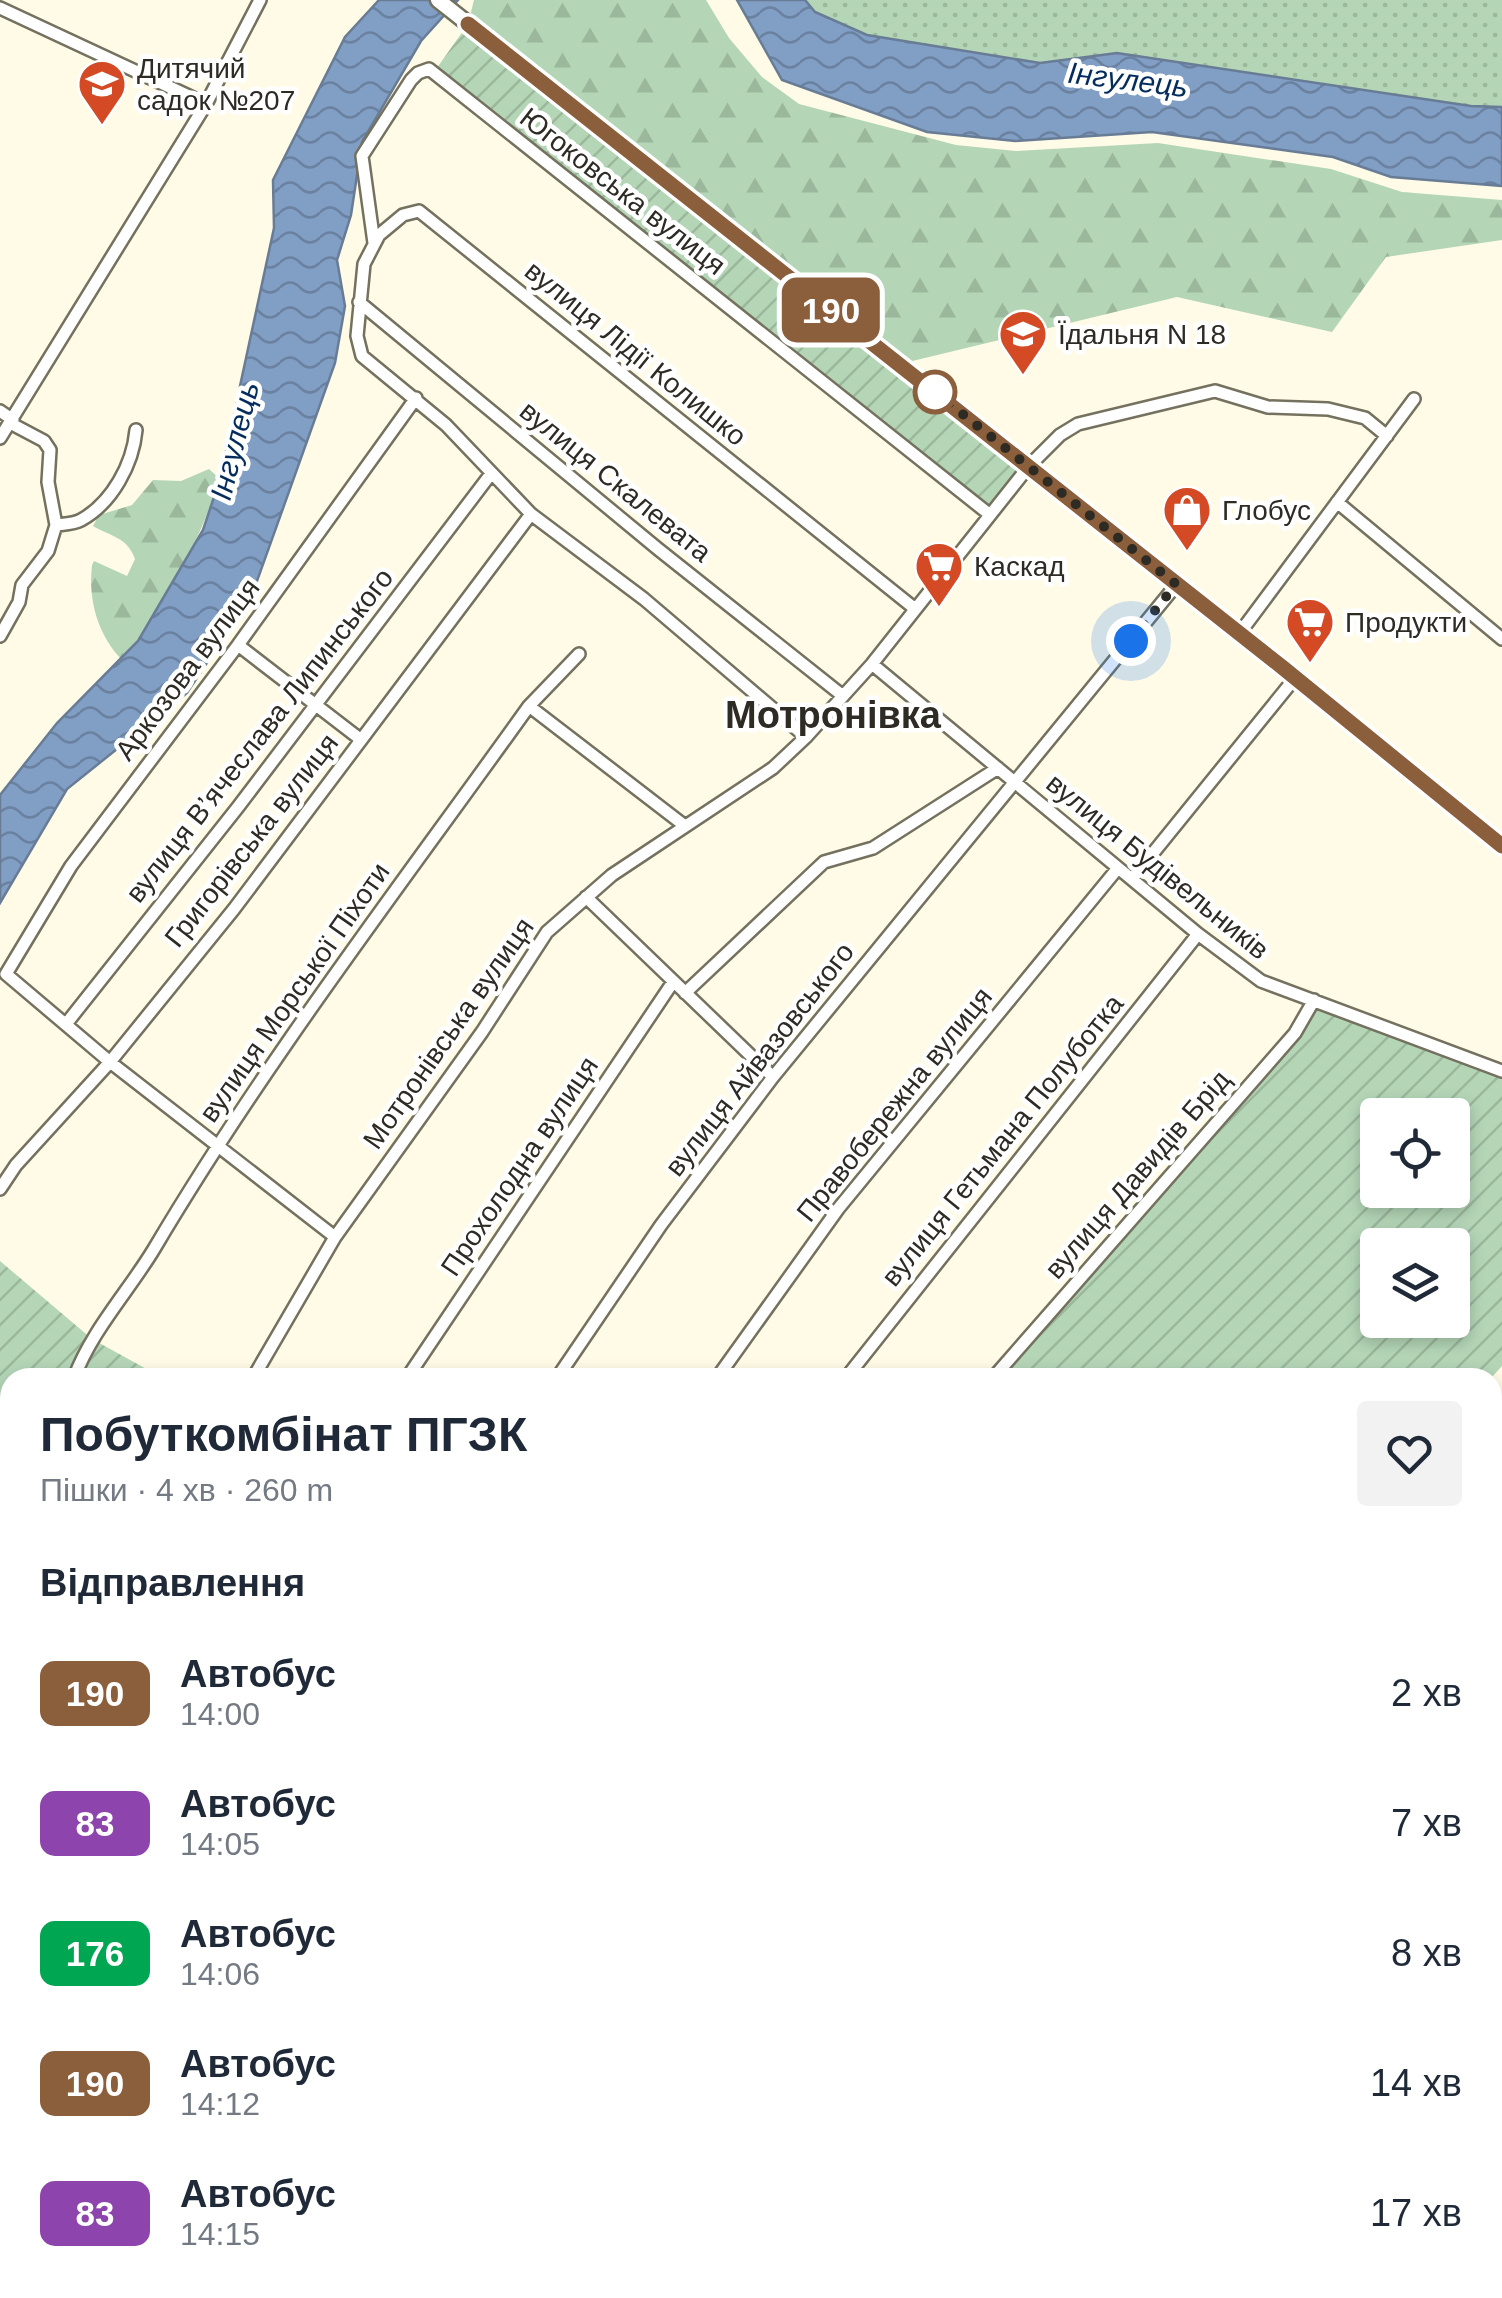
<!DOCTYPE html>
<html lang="uk">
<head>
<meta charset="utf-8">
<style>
	:root { --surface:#fff; --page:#f2f2f3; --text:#1f2937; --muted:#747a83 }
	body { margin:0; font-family:Helvetica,sans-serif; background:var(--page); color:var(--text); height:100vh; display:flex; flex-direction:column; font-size:38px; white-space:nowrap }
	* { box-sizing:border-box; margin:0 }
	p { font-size:32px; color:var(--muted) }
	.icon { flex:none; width:55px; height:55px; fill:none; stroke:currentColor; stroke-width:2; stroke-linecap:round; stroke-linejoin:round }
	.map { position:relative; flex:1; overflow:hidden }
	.details { position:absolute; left:0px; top:1368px; width:1502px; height:932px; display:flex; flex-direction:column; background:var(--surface); border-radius:30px 30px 0 0; box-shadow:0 5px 15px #0003 }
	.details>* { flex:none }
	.badge { padding:0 20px; border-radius:15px; font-size:35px; line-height:65px }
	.fabs { position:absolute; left:1360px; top:1098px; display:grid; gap:20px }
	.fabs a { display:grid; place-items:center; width:110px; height:110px; border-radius:10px; background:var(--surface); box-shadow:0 5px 15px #0003; font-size:50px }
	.you { position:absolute; width:50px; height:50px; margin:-25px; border:8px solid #fff; border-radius:50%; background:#1a73e8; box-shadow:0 0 0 15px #1a73e833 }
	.map>.badge { position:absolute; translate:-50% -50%; box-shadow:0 0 0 5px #fff }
	h2 { padding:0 40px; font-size:38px; line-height:90px }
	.round { display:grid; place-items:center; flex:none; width:105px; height:105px; border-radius:10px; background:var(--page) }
	.overview { display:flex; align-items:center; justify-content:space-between; height:170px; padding:0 40px }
	h1 { font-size:48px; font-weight:600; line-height:75px }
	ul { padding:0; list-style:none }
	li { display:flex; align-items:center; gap:30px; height:130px; padding:0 40px }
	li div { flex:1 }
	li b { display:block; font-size:38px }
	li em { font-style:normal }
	li .badge { min-width:110px; font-weight:700; text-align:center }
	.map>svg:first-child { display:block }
</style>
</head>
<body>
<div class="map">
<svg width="1502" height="2298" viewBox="0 0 1502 2298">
	<defs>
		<pattern id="grass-dots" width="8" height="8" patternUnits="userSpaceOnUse" patternTransform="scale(2.5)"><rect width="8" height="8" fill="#b4d6b7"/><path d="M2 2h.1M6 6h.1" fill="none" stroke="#9bb89d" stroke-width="1.8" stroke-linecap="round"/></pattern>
		<pattern id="forest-firs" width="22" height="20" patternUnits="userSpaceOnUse" patternTransform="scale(2.5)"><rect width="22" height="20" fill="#b4d6b7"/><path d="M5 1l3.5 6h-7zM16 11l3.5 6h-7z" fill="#9bb89d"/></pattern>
		<pattern id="garden-furrows" width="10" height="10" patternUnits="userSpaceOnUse" patternTransform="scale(2.5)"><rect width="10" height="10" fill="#b4d6b7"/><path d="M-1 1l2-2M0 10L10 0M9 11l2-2" fill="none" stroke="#9bb89d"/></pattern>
		<pattern id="water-waves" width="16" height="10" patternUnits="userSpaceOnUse" patternTransform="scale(2.5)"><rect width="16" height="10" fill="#819ec5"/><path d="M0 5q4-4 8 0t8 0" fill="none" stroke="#6a81a0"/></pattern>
	</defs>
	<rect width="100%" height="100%" fill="#fffbe7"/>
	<path fill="url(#grass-dots)" d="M805,0H1502V107L1471,106L1117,53L1040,63L867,35L814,12Z"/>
	<path fill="url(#forest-firs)" d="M474,0H706L729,38L762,77L799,104L956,145L1016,151L1158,143L1331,169L1402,192L1502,200V240L1386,257L1332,332L1177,297L900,364L468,24Z
		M209,469L220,479C201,536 164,615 121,659C97,633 88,599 92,565L94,561L127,576L135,559C127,537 112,537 93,526L99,515L132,505L153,480L181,481Z"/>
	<path fill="url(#garden-furrows)" fill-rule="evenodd" d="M468,24L1029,466L989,514L434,72Z
		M1314,1000L1502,1071V1366L1492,1377L993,1378L1295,1033ZM1378,1115H1452V1190H1378ZM1378,1245H1452V1320H1378Z
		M0,1261L92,1339L161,1377L10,1378V1582L0,1535Z"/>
	<path fill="url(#water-waves)" stroke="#687c95" stroke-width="2.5" d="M379,0H458L421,41L362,142L351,215L337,260L345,306L335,363L252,595L187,693L67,789L0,903V795L57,723L138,641L203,530L220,479L274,228L273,180L345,37Z
		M737,0H805L815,12L867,35L1040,63L1117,53L1471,106L1502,107V186L1391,177L1333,157L1152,132L1015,141L927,132L782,80Z
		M0,1613L10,1646V1917L0,1936Z"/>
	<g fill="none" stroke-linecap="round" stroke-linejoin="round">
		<g stroke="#74715f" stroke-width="16">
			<path id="minor" d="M0,8L206,104
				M374,243L362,156L411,80L418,73L429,69L989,514
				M359,302L658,549L843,696
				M0,411L13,420
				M0,438L206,104L260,0
				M1337,502L1502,639
				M56,525C64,524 74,524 81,520C112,503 133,464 136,430
				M1239,634L1414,399
				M0,636L19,602L22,585L48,551L56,525L48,482L50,450L44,441L10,423
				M238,645L360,739
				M872,664L1198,934L1261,981L1502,1071
				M529,706L685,826
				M806,737L644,599L531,514L446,425L362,356L357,336L364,264L379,235L403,215L419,211L914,608
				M1132,879L1295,678
				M586,897L773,1077
				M685,993L824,862L873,848L998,768
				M66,1024L238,807L490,475
				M0,1189L16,1165L110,1062L234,909L531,514
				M335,1237L110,1062L6,974L71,866L238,645L416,398
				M74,1378C92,1330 128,1292 154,1249C266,1060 401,885 529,706L579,654
				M253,1378L335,1237L482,1032L547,932L612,875L773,768L806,737L872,664L1029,466L1060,435L1078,424L1215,391L1268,407L1328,409L1365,418L1387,436
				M407,1378L673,982
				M557,1378L661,1225L773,1077L1177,584
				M717,1378L838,1209L1118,868
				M846,1378L1198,934
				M993,1378L1295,1033L1314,1000"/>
		</g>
		<g stroke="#74715f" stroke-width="19">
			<path id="tertiary" d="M438,0L1282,667L1502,846"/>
		</g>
		<use href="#minor" stroke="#fff" stroke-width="11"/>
		<use href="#tertiary" stroke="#fff" stroke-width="14"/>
		<path stroke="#6c695e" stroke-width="2.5" stroke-dasharray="18 18" stroke-linecap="butt" d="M1492,2030L1502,2028
			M337,2298L359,2290"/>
	</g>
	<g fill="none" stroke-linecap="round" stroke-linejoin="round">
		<g stroke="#fff" stroke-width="22">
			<path id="line" d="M468,24L1282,667L1502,846"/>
		</g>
		<use href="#line" stroke="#8b5e3c" stroke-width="15"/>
		<path stroke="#2d2b24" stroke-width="10" stroke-dasharray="0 18" d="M935,392L1176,584L1131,641"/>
	</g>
	<defs>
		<g id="school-pin" transform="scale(2.5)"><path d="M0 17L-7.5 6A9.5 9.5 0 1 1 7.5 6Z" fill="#d34a24" stroke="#fff"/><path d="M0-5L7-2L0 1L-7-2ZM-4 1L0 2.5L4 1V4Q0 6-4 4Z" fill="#fff"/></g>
		<g id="shop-pin" transform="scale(2.5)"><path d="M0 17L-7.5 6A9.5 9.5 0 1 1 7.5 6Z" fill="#d34a24" stroke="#fff"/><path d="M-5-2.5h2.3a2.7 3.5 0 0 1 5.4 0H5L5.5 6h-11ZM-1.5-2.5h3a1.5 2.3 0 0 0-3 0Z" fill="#fff"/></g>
		<g id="supermarket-pin" transform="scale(2.5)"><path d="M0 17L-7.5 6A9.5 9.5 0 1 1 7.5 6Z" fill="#d34a24" stroke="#fff"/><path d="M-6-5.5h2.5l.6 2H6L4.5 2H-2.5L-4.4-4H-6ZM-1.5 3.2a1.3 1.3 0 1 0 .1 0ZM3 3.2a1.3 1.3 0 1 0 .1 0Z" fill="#fff"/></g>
	</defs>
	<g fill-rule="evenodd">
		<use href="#school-pin" x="102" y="84"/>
		<use href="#school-pin" x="1023" y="334"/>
		<use href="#shop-pin" x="1187" y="510"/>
		<use href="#supermarket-pin" x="939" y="566"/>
		<use href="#supermarket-pin" x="1310" y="622"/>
	</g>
	<circle fill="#fff" stroke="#8b5e3c" stroke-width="5" cx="935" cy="392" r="20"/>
	<g text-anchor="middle" stroke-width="9" stroke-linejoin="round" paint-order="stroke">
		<g font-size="28" fill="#2d2b24" stroke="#fff" text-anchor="start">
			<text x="137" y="78">Дитячий<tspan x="137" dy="32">садок №207</tspan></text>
			<text x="1058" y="344">Їдальня N 18</text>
			<text x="1222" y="520">Глобус</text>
			<text x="974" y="576">Каскад</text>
			<text x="1345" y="632">Продукти</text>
		</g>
		<g font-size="28" fill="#2d2b24" stroke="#fff">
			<text transform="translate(623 191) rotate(38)" y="10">Югоковська вулиця</text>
			<text transform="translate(636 353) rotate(39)" y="10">вулиця Лідії Колишко</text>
			<text transform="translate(616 481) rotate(39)" y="10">вулиця Скалевата</text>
			<text transform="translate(187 669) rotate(-53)" y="10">Аркозова вулиця</text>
			<text transform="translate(259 735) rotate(-52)" y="10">вулиця В’ячеслава Липинського</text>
			<text transform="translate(251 840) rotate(-52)" y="10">Григорівська вулиця</text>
			<text transform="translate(1158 866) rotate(39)" y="10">вулиця Будівельників</text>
			<text transform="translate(294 992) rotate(-55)" y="10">вулиця Морської Піхоти</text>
			<text transform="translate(448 1033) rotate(-55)" y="10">Мотронівська вулиця</text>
			<text transform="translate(759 1059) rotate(-52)" y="10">вулиця Айвазовського</text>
			<text transform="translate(894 1104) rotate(-51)" y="10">Правобережна вулиця</text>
			<text transform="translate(1002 1140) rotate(-51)" y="10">вулиця Гетьмана Полуботка</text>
			<text transform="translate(519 1166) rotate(-56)" y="10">Прохолодна вулиця</text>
			<text transform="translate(1137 1174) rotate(-49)" y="10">вулиця Давидів Брід</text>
		</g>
		<g font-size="30" font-style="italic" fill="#042d5d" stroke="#fff">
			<text transform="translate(1128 80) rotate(7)" y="10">Інгулець</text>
			<text transform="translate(235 441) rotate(-76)" y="10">Інгулець</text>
		</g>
		<g font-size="38" font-weight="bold" fill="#2d2b24" stroke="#fff">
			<text x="833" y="728">Мотронівка</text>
		</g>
	</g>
</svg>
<div class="fabs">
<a><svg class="icon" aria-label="locate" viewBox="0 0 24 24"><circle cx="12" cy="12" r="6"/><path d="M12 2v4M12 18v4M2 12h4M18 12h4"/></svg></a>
<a><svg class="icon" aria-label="layers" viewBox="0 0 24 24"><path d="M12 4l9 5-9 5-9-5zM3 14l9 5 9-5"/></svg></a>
</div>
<div class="you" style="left:1131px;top:641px"></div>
<b class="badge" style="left:831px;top:310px;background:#8b5e3c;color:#fff">190</b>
<section class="details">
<div class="overview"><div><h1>Побуткомбінат ПГЗК</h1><p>Пішки · 4 хв · 260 m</p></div><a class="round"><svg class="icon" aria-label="heart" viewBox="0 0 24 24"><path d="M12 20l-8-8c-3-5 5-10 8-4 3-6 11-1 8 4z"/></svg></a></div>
<h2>Відправлення</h2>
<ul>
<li><span class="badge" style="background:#8b5e3c;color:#fff">190</span><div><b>Автобус</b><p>14:00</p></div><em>2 хв</em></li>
<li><span class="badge" style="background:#8e44ad;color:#fff">83</span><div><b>Автобус</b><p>14:05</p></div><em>7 хв</em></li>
<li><span class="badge" style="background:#00a651;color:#fff">176</span><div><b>Автобус</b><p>14:06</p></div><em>8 хв</em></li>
<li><span class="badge" style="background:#8b5e3c;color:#fff">190</span><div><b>Автобус</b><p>14:12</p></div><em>14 хв</em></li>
<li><span class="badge" style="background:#8e44ad;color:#fff">83</span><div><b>Автобус</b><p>14:15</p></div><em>17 хв</em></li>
</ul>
</section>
</div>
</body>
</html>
